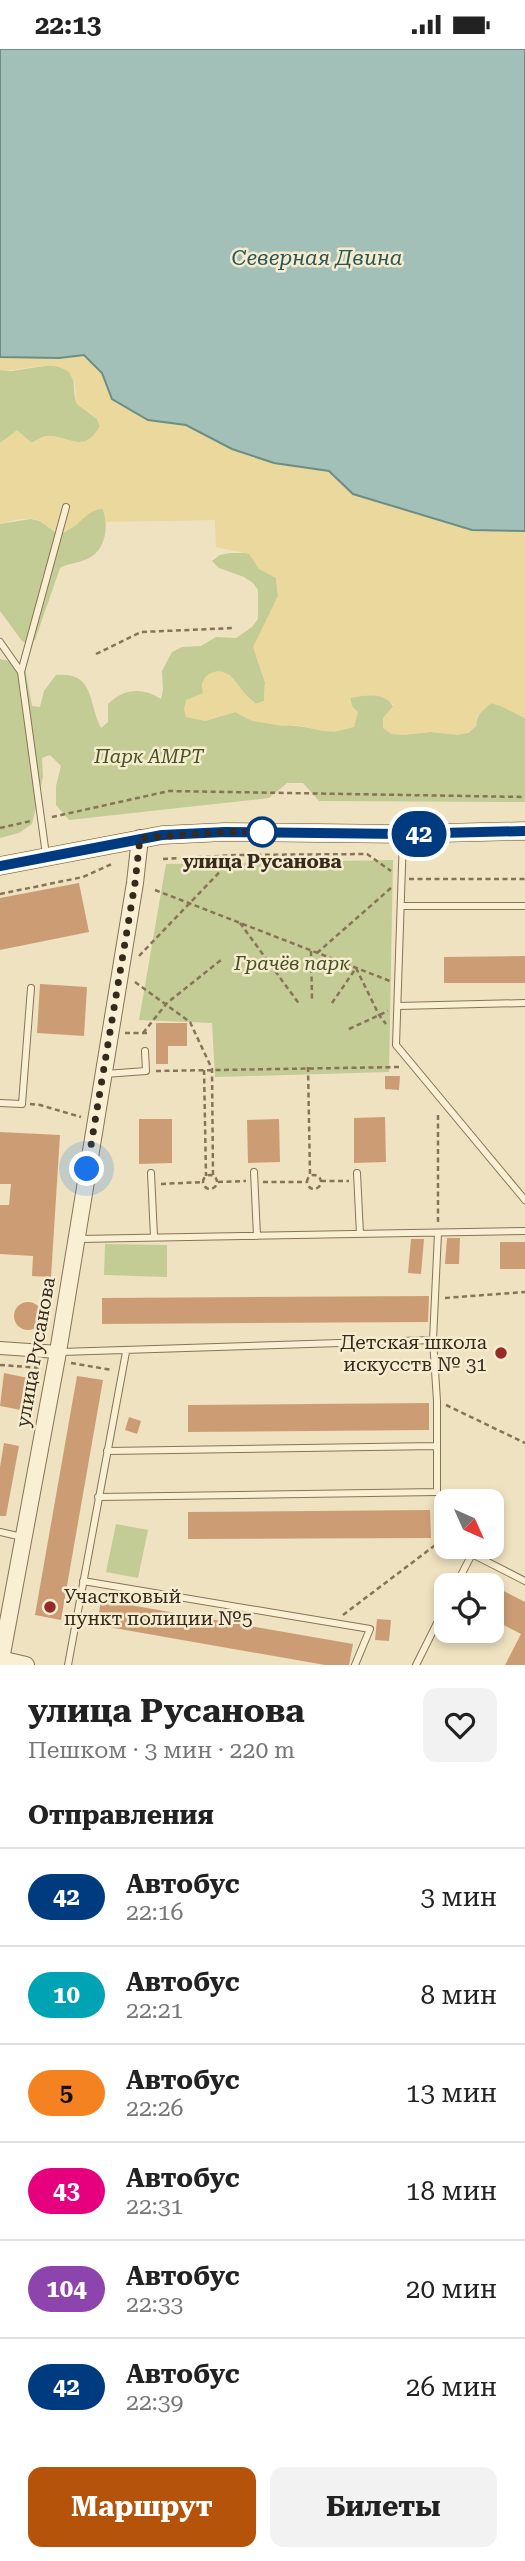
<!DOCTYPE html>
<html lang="ru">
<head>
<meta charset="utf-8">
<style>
	:root { --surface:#fff; --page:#f2f2f2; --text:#222; --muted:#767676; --line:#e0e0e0; --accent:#b45309 }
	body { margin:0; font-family:"Roboto Serif",serif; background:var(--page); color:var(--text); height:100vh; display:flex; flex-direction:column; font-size:26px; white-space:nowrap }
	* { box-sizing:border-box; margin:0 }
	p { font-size:23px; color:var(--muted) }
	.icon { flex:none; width:38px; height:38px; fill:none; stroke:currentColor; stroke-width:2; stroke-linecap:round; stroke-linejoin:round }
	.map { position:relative; height:1616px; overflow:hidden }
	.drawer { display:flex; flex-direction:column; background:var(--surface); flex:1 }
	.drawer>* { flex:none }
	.badge { padding:0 14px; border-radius:23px; font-size:24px; line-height:46px }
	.needle { width:46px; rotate:135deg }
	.buttons { position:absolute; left:434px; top:1440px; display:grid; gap:14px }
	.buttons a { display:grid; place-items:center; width:70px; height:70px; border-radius:14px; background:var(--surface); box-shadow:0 4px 10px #0003; font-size:35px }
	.you { position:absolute; width:35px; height:35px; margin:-18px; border:5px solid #fff; border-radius:50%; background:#1a73e8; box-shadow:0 0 0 10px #1a73e833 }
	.map>.badge { position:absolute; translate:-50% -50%; box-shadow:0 0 0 4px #fff }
	h2 { padding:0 28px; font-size:26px; line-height:63px }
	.round { display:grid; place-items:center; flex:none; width:74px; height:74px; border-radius:14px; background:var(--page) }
	.headline { display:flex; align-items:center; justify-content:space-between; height:119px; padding:0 28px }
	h1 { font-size:33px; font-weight:700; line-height:52px }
	.cta { display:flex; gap:14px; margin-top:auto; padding:14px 28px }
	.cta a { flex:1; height:80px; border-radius:14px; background:var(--accent); color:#fff; font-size:28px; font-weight:700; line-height:80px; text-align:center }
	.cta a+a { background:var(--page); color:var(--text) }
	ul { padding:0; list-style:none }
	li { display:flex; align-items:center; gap:21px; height:98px; padding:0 28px; border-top:2px solid var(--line) }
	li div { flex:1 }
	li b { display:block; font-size:26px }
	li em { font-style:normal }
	li .badge { min-width:77px; font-weight:700; text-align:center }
	.status { display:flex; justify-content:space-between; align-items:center; height:49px; padding:0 35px; background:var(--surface); direction:ltr }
	.status svg { height:19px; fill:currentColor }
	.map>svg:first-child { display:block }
</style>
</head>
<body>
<div class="status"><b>22:13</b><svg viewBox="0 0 49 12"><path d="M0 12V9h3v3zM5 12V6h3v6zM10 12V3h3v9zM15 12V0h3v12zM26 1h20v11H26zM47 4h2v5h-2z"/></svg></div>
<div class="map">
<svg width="525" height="1616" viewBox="0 0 525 1616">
	<rect width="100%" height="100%" fill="#eee2c0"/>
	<path fill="#c3cc94" d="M52,316C83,323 69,334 77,355L97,370L100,377C84,407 66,386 48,387C42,387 37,391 32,394L26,391L6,390L0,394V321L11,322Z
		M94,460H103C109,477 106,502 87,510C79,514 69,514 60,519L35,591L26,594L22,592L0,562V475L31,470L40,472L55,483H65Z
		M230,504H249L260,520L276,529L278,547L266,573L256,607L265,633L264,652L256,655L241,642L230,626L206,627L202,635L203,644L195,649L205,672L235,663C242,666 249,671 256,672C279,676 301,676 324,682L352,658L350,648C391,642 392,648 402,686L430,683L468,684L476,677C477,665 482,661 491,654C503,656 514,664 525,669V753L319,752L303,734H287L269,749L69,771L56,756V737L61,717L50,706L42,709L43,728L32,775L19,784L0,789V610L18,614L25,619L32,657L40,658L44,642L56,626C95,622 88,654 101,679L108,673V655C124,639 143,638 161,650L163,641L162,622L172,603L182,598L201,597L216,588L236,589L252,578L258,570V541L253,534L244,528L219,519L212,512L220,506Z
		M393,811L389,1023L215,1028L212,974L139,971L166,815Z
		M105,1195L167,1196V1228L104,1226Z
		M116,1475L148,1481L138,1529L106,1523Z"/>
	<path fill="#ead89c" d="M3,306L59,309L84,306L103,324L112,350L148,371L186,376L232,400L274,414L329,422L353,445L472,481L525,482V669C514,664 503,657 491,654L477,667L476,677L468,684L458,686L430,683L402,686L391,685L383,679V669L394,656C381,643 367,646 350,649L352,657L358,663L354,678L334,683L324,682L296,676L282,677L252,672L235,663L205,672L186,668L184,660L186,651L203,644C202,636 202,628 211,624C232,615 240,644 255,655L264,652L265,633L253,598L278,547L276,529L259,520L249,505L216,498L215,471L105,473L106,469L103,460C86,460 80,478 65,482C52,486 45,472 34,470C23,468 11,472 0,475V394L17,381L32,394C37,391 42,387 48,387C65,385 85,407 100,377L97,370L77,355L75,335L69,323C50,309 22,323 0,321V308Z"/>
	<path fill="#a3c0b8" stroke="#6a8e86" stroke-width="2" d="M0,0H525V482L472,481L353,445L329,422L274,414L232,400L186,376L148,371L112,350L102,324L84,306L59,309L0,308Z"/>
	<path fill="#cc9d75" d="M79,834L89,883L0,901V849Z
		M525,907V934H444V908Z
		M40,935L87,938L84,987L37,984Z
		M156,974H187V997H168V1015H156Z
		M385,1027H400L399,1041L385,1040Z
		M385,1068L386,1113L354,1114V1069Z
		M139,1070H172V1114L139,1115Z
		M279,1070L280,1113L248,1114L247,1071Z
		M0,1083L60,1086L51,1228L32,1227L33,1207L0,1205V1156H9L11,1135H0Z
		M447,1189H460L459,1215H445Z
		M411,1190H424L421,1225L408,1224Z
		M500,1193H525V1220H500Z
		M429,1247L428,1273L102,1275V1249Z
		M14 1267a14 14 0 1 1 28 0a14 14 0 1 1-28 0Z
		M4,1324L28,1329L21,1361L0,1357Z
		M77,1327L103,1331L61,1571L35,1566Z
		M429,1354V1381L188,1383V1356Z
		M129,1368L141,1372L137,1385L125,1381Z
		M4,1394L19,1397L6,1467H0V1418Z
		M430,1461L431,1489L188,1490V1463Z
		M492,1536L525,1553V1616H505L521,1585L492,1570Z
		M101,1551L353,1595L349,1616H325L97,1576Z
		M377,1570L391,1571L389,1592L375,1591Z"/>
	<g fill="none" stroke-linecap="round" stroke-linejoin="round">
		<g stroke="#877358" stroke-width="8">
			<path id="service" d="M0,593L21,623
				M403,787L396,996L525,1151
				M46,806L21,623L66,458
				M401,857H525
				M398,957L525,954
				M105,1025L146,1022L145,1002
				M0,1054L22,1055L31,939
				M254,1123L257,1187
				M151,1124L154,1188
				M357,1124L360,1185
				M79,1190L525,1182
				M61,1303L433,1291
				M107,1402L436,1397
				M98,1448L437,1443V1352L433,1291L438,1184
				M0,1483L22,1488
				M83,1532L370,1580L355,1616
				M456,1536L472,1505L525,1532
				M68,1616L126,1303
				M416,1616L446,1556"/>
		</g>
		<g stroke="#877358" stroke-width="14">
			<path id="minor" d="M0,1299L58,1303"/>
		</g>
		<g stroke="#877358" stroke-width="18">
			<path id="tertiary" d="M0,1610L26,1616
				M0,1616L58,1303L135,834L140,789"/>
		</g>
		<g stroke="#69543b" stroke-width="19">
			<path id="secondary" d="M0,817L162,786L225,783L403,785L525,782"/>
		</g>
		<path stroke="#877358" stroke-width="2.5" stroke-dasharray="5 3.5" stroke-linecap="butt" d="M96,605L141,583L234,579
			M52,768L169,742L525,748
			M0,779L31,772
			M163,810L235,806L367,805L391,822
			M409,830H525
			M155,841L390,932
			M0,845L83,828L114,814
			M240,874L300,956
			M311,902L312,950
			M317,904L391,839
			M139,907L234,808
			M135,933L190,973L212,1020L213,1126
			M332,954L356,919L379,966L386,975
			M349,980L388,962
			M125,984H149
			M143,984L167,954L221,911
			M308,1018L310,1126
			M204,1021L206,1127
			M156,1022L401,1018
			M30,1055L40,1056L81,1068
			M203 1133a7 7 0 1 1 14 0a7 7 0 1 1-14 0Z
			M307 1133a7 7 0 1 1 14 0a7 7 0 1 1-14 0Z
			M321,1132H349
			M218,1133L246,1132
			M263,1133H306
			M161,1135L203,1133
			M438,1173V1064
			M445,1249L525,1243
			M71,1314L112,1321
			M0,1316L41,1319
			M446,1356L525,1394
			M437,1454L438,1494L446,1497
			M450,1498L462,1502
			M343,1566L438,1494"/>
		<use href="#service" stroke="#f9efd3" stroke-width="6"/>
		<use href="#minor" stroke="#f9efd3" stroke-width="12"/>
		<use href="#tertiary" stroke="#f9efd3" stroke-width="16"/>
		<use href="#secondary" stroke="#f9efd3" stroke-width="18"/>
	</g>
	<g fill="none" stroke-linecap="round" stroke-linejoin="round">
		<g stroke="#fff" stroke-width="16">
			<path id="line" d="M0,817L162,786L225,783L402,785L525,782"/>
		</g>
		<use href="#line" stroke="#003b80" stroke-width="10"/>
		<path stroke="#362a1c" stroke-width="7" stroke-dasharray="0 12.6" d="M87,1120L135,834L140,789L225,783H265H262"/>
	</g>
	<circle fill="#fff" stroke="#003b80" stroke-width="3.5" cx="262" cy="783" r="14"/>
	<g fill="#962b28" stroke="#f5eccf" stroke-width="2.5">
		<circle cx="501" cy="1304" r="7"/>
		<circle cx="50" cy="1558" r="7"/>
	</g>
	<g text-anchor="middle" stroke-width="5" stroke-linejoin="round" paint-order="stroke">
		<g font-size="19" font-style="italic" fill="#455323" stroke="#f5eccf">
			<text x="149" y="714">Парк АМРТ</text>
			<text x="292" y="921">Грачёв парк</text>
		</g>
		<g font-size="19" font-weight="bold" fill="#362a1c" stroke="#f5eccf">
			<text x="262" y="819">улица Русанова</text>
		</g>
		<g font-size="19" fill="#362a1c" stroke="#f5eccf" text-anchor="end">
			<text x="487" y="1300">Детская школа<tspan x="487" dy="22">искусств № 31</tspan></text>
			<text x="64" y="1554" text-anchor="start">Участковый<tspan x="64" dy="22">пункт полиции №5</tspan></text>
		</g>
		<g font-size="19" fill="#362a1c" stroke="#f5eccf">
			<text transform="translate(35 1303) rotate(-80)" y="7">улица Русанова</text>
		</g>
		<g font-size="21" font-style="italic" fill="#2b5655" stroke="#f5eccf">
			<text x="317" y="216">Северная Двина</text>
		</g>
	</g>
</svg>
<div class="buttons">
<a><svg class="needle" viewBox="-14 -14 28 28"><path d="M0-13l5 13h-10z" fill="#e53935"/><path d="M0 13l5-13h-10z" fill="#767676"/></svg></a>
<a><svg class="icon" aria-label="locate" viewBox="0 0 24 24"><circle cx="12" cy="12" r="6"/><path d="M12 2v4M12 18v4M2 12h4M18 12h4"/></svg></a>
</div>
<div class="you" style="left:87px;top:1120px"></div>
<b class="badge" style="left:419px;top:785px;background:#003b80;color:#fff">42</b>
</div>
<section class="drawer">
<div class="headline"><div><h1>улица Русанова</h1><p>Пешком · 3 мин · 220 m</p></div><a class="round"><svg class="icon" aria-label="heart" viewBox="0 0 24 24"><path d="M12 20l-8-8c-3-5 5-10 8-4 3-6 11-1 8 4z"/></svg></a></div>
<h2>Отправления</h2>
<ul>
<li><span class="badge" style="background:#003b80;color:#fff">42</span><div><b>Автобус</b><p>22:16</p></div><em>3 мин</em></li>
<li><span class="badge" style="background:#00a3b4;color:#fff">10</span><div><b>Автобус</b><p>22:21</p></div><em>8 мин</em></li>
<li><span class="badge" style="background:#f58220;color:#111">5</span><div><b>Автобус</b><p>22:26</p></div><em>13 мин</em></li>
<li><span class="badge" style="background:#e6007e;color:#fff">43</span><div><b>Автобус</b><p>22:31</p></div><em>18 мин</em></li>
<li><span class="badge" style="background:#8e44ad;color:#fff">104</span><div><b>Автобус</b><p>22:33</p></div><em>20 мин</em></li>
<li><span class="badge" style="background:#003b80;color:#fff">42</span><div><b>Автобус</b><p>22:39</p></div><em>26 мин</em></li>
</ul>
<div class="cta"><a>Маршрут</a><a>Билеты</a></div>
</section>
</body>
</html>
